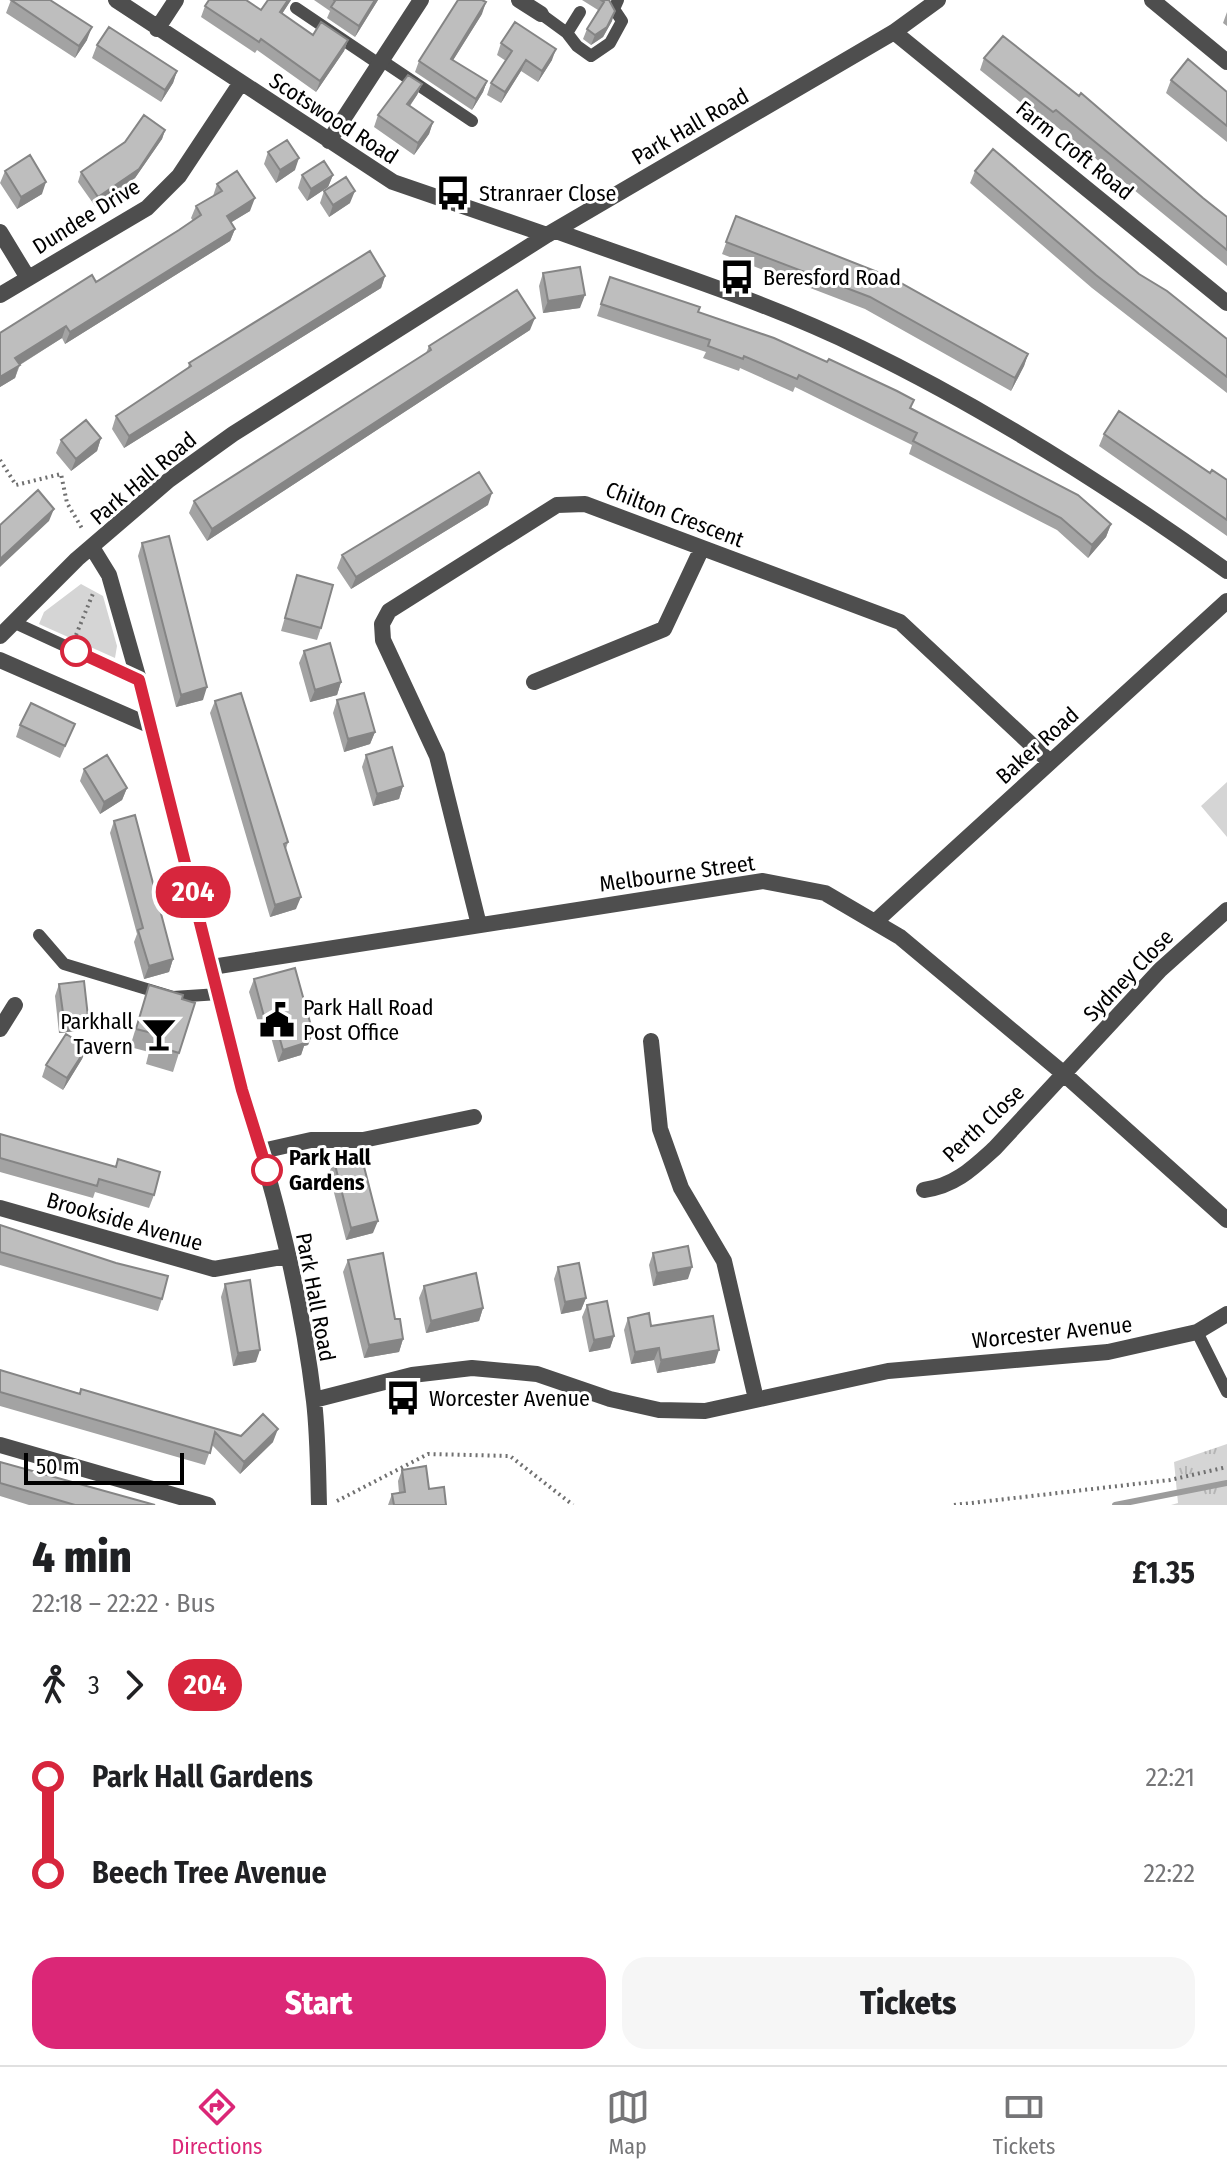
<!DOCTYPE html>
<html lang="en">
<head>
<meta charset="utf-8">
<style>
	:root { --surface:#fff; --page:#f6f6f6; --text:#202124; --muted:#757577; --line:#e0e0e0; --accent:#db2777 }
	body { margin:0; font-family:"Fira Sans Condensed",sans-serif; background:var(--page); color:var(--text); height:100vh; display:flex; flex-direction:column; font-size:30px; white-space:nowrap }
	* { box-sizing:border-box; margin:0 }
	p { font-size:26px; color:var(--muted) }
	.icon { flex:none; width:44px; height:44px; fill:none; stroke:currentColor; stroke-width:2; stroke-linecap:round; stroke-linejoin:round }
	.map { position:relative; height:1505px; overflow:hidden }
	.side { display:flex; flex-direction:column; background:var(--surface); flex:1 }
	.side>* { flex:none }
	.badge { padding:0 16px; border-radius:26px; font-size:28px; line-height:52px }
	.scale { position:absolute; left:24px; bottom:20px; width:160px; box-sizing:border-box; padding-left:8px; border:4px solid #000; border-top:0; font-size:22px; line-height:28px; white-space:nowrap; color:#000; -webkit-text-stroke:6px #fff; paint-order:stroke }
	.map>.badge { position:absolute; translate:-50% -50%; box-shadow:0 0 0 4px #fff }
	.legs { display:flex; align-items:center; gap:12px; height:88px; padding:0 32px; font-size:26px }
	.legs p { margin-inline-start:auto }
	.head { display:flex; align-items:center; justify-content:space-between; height:136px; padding:0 32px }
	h1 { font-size:44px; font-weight:800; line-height:60px }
	.primary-button { display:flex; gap:16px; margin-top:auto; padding:16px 32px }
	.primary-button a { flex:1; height:92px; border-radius:24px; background:var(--accent); color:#fff; font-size:32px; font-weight:800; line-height:92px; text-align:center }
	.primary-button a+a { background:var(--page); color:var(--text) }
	ul { padding:0 32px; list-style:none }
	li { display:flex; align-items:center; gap:28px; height:96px; font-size:30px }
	li i { display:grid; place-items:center; width:12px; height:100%; margin:0 10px; background:currentColor }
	li i::after { content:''; width:20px; height:20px; margin:-10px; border:6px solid; border-radius:50%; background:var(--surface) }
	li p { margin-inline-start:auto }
	li:first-child i { background:linear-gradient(#0000 50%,currentColor 0) }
	li:last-child i { background:linear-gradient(currentColor 50%,#0000 0) }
	.tab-bar { display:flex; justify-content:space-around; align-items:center; height:112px; border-top:2px solid var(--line); background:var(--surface); font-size:22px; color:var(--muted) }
	.tab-bar a { display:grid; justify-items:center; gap:4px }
	.tab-bar .active { color:var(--accent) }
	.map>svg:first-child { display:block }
</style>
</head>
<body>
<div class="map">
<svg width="1227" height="1505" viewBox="0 0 1227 1505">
	<defs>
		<pattern id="park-tufts" width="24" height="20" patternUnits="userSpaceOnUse" patternTransform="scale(2)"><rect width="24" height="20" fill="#d5d5d5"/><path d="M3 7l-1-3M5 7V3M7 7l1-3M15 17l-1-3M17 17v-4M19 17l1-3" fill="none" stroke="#b5b5b5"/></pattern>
	</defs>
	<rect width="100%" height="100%" fill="#fff"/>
	<path fill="#d5d5d5" d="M81,584L103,596L117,646L115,658L39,624L44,612Z
		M1227,782V837L1201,806Z"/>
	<path fill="url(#park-tufts)" d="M1227,1444V1505H1171L1178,1503L1174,1462Z"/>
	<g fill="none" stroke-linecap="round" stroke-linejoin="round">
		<path stroke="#9c9c9c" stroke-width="6" d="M1115,1505L1227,1483"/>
		<path stroke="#707070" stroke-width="4" stroke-dasharray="2 4" stroke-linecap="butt" d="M0,460L16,485L61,474L67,503L83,530
			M76,635L94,591
			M337,1501L428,1454L510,1456L573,1505
			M954,1505L1170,1480L1227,1467"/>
		<path stroke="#4e4e4e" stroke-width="12" d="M296,8L379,64
			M541,14L567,33L580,12
			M567,33L577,46L591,56L610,43L622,21L614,9L618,0
			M381,60L472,121
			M13,622L139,680
			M39,935L64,964L173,997L219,994
			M1197,1332L1227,1392"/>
		<path stroke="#4e4e4e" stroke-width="16" d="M116,0L393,182L547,235
			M519,0L541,14
			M1152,0L1227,62
			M157,29L176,0
			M894,32L1227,303
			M329,141L421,0
			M556,231C657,268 763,300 861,348C989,410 1111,488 1227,571
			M0,232L28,278
			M0,295L147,208L179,176L240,84
			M93,549L109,575L139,680L242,1090C274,1187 302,1299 314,1401C318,1435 318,1470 319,1505
			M0,636L77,559L169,480L233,434L547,235L894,32L938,0
			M0,660L151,726
			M534,682L664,629L702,548
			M876,921L1227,601
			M479,925L437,756L383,640L382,624L389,611L557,505L585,504L900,622L1050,762
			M212,967L763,881L825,893L900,937L1064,1074L1227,1220
			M0,1029L15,1005
			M651,1041L660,1129L681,1188L724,1261L756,1399
			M262,1151L311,1140H363L474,1117
			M924,1190C955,1186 973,1168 995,1148L1160,970L1227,910
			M0,1208L214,1269L287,1256
			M314,1400L412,1375L472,1368L537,1374L610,1399L659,1410L705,1411L888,1371L1108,1352L1197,1332L1227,1314
			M0,1445L208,1505"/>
	</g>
	<path fill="#a3a3a3" d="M11,0L87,40L75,58L6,13Z
		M268,0H291L282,14L313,35L348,40L344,51L316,92L257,50L255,53L201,17L205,6L261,10Z
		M314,0H378L355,37L327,18L330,11Z
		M582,0H609L612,21L603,37L591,45L583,39L587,29L598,10Z
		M1227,12V26L1223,23Z
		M482,14L453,60L487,81L483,92L472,110L415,72L419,61Z
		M501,43L552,60L538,82L521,71L501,103L487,95L491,83L506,61L497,55Z
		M97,45L177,71L173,83L161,102L92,58Z
		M984,58L1227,217V266L1051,122L1049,125L980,70Z
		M1171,80L1227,92V142L1166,93Z
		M422,84L417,95L410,106L433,122L429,134L414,155L374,127L378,115Z
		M165,130L162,139L135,178L95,206L78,182L81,172Z
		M268,152L295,170L276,183L264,164Z
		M5,171L42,194L17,209L0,183Z
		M975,171L1139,274L1227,339V393L1092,288L970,183Z
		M302,175H333L328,187L307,201L298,188Z
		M217,184L250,211L231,222L235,229L230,241L65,344L62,338L20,365L15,378L0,387V333L96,282L179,230L193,221L191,218L196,206L213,196Z
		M324,191L350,203L329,217L320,203Z
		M736,216L1028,354L1024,366L1011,391L865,309L722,254Z
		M543,273L580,308L543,313L539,286Z
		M385,276L381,288L124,448L112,429L116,416L188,368L189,363Z
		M610,277L698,312L911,408L1111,524L1106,537L1088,558L1057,530L909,454L912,445L795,387L793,392L740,368L739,371L703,358L706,352L597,316Z
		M530,330L207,541L189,513L194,501L426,353L429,346Z
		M1104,434L1227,480V536L1099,446Z
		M101,438L97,451L71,471L56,453L61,440Z
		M488,505L351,589L337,568L342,555Z
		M142,543L203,700L176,707L138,556Z
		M297,575L321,628L317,640L281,631Z
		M304,651L341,682L337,695L310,702L299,663Z
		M337,700L375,732L370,744L344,752L333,713Z
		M215,701L288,842L286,849L296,909L270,917L210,713Z
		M75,724L60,758L16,737L20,725Z
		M366,755L403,786L399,799L373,806L362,767Z
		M84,769L127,788L122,800L100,814L80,781Z
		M114,821L173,959L169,972L144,979L134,942L137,934L110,833Z
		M254,979L313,1033L308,1045L304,1046L301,1055L278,1062L269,1030L261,1032L249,992Z
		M59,984L84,1030L59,1033L55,996Z
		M149,985L182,999L179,1053L173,1072L146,1064L149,1052L130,1047Z
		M87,1047L82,1059L63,1090L42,1077L46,1065Z
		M0,1134L154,1195L149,1208L95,1192L93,1198L0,1172Z
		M334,1161L373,1233L346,1240L329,1173Z
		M0,1225L162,1299L158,1311L0,1265Z
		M653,1253L688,1279L653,1286L649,1265Z
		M348,1260L403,1339L399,1352L364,1358L343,1272Z
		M558,1267L586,1298L581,1310L561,1314L554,1279Z
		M225,1284L256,1362L233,1366L221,1297Z
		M424,1286L483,1308L479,1321L426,1333L419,1298Z
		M587,1305L614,1336L610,1348L589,1352L582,1317Z
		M628,1318L651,1326L715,1363L657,1373L654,1360L631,1364L624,1330Z
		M0,1370L79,1393L241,1436L273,1442L240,1474L212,1445L205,1465L0,1406Z
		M0,1462L155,1505H29L0,1496Z
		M402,1470L429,1489L446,1505H388L392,1494L399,1493L398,1481Z"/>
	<path fill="#858585" d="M288,0H291L276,23L280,12Z
		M375,0H378L355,37L359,26Z
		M486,2L482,14L447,70L451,59Z
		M615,11L612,21L603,37L591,45L595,35Z
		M92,27L87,40L75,58L79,46Z
		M348,40L344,51L316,92L320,81Z
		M556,49L552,60L538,82L542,71Z
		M526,60L521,71L501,103L505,92Z
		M177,71L173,83L161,102L165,90Z
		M487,81L483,92L472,110L476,99Z
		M422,84L417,95L403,115L407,104Z
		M433,122L429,134L414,155L418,143Z
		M165,130L162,139L135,178L95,206L98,197Z
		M299,158L295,170L276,183L280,170Z
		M333,175L328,187L307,201L311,189Z
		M46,182L42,194L17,209L21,197Z
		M355,191L350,203L329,217L333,205Z
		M255,198L250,211L222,228L227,216Z
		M235,229L230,241L65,344L70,332Z
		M385,276L381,288L124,448L129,436Z
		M585,295L580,308L543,313L548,301Z
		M535,318L530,330L207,541L212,529Z
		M66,326L62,338L19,365L15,378L0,387V377L15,358Z
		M1028,354L1024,366L1011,391L1015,378Z
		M101,438L97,451L71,471L76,459Z
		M492,493L488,505L351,589L356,577Z
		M54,509L49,521L0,567V559Z
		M1111,524L1106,537L1088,558L1092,545Z
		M341,682L337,695L310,702L315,690Z
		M207,687L203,700L176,707L181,695Z
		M375,732L370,744L344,752L348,739Z
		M403,786L399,799L373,806L377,794Z
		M127,788L122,800L100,814L104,802Z
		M301,897L296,909L270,917L275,905Z
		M173,959L169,972L144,979L149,966Z
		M88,1017L84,1030L59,1033L64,1020Z
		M274,1018L269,1030L261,1032L265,1020Z
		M313,1033L308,1045L304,1046L301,1055L278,1062L283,1050L303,1035Z
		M87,1047L82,1059L63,1090L67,1078Z
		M378,1221L373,1233L346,1240L351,1228Z
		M692,1267L688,1279L653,1286L657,1273Z
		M586,1298L581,1310L561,1314L565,1302Z
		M483,1308L479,1321L426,1333L431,1321Z
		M614,1336L610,1348L589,1352L594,1340Z
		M403,1339L399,1352L364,1358L369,1345Z
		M659,1348L654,1360L631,1364L635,1352Z
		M260,1350L256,1362L233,1366L238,1353Z
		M719,1350L715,1363L657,1373L661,1360Z
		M278,1429L273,1442L240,1474L244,1462Z"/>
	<path fill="#bebebe" stroke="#858585" stroke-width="2" d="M11,0H50L92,27L79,46Z
		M209,0H246L261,10L268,0H288L280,12L313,35L321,22L348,40L320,81L261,39L259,42L205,6Z
		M334,0H375L359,26L331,7L335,1Z
		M458,0H482L486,2L451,59L487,81L476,99L419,61Z
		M601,0H609L615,11L607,27L595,35L587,29L604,2Z
		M515,22L556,49L542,71L526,60L505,92L491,83L512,51L501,43Z
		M109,27L177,71L165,90L97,45Z
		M1003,36L1079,96L1081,93L1203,198L1227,217V250L1056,110L1053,112L984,58Z
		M1188,59L1227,92V126L1171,80Z
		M408,75L422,84L407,104L433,122L418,143L378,115Z
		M144,115L165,130L139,169L98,197L81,172L125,142Z
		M287,140L299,158L280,170L268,152Z
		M993,149L1139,274L1167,291L1227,339V377L1096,275L975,171Z
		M30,155L46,182L21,197L5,171Z
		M324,161L333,175L311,189L302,175Z
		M237,171L255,198L227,216L235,229L70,332L66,326L15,358L20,365L0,377V333L92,275L96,282L179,230L201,215L196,206L222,191L217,184Z
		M346,177L355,191L333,205L324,191Z
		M736,216L890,277L1028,354L1015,378L870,297L726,242Z
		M370,251L385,276L129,436L116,416L191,366L189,363Z
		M580,267L585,295L548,301L543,273Z
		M610,277L700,307L698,312L774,338L827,362L829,359L897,391L914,400L910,408L1078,495L1111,524L1092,545L1061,518L913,441L917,433L799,375L797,379L744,356L743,359L708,346L710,340L601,304Z
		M517,290L535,318L212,529L194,501L431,350L429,346Z
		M1119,411L1210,473L1212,470L1227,480V520L1104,434Z
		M86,420L101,438L76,459L61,440Z
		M479,472L492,493L356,577L342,555Z
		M38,490L54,509L0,559V525Z
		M169,536L207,687L181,695L142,543Z
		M297,575L333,585L321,628L285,618Z
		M330,643L341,682L315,690L304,651Z
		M241,693L288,842L284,844L301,897L275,905L215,701Z
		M364,693L375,732L348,739L337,700Z
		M31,703L75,724L65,746L20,725Z
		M392,747L403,786L377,794L366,755Z
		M107,755L127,788L104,802L84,769Z
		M135,815L173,959L149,966L138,930L143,928L114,821Z
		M295,968L313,1033L303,1035L305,1043L283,1050L274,1018L265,1020L254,979Z
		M84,981L88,1017L64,1020L59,984Z
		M149,985L183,995L182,999L195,1003L179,1053L153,1045L156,1034L136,1029Z
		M66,1034L87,1047L67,1078L46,1065Z
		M0,1134L116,1167L118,1159L160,1172L154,1195L99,1179L97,1186L0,1158Z
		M361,1155L378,1221L351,1228L334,1161Z
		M0,1225L116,1263L168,1276L162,1299L0,1252Z
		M688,1246L692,1267L657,1273L653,1253Z
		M383,1253L395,1319H400L403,1339L369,1345L348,1260Z
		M579,1263L586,1298L565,1302L558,1267Z
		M476,1273L483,1308L431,1321L424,1286Z
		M250,1280L260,1350L238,1353L225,1284Z
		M607,1301L614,1336L594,1340L587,1305Z
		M649,1313L651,1326L713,1316L719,1350L661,1360L659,1348L635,1352L628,1318Z
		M0,1370L80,1394L81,1389L241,1436L263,1414L278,1429L244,1462L215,1432L210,1453L0,1392Z
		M0,1462L155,1505H75L0,1483Z
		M426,1466L429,1489L444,1487L446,1505H394L392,1494L405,1492L402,1470Z"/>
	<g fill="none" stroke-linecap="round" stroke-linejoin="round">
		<g stroke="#fff" stroke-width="18">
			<path id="line-1" d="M76,651L139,680L242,1090L267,1170"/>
		</g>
		<use href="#line-1" stroke="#d7263d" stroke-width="12"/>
	</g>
	<defs>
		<g id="bus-bare" transform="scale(2.76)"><path d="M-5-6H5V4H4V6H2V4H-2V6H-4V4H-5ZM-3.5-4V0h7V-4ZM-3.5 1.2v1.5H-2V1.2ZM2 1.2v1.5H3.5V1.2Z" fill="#000" stroke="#fff" stroke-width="2.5" paint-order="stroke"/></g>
		<g id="civic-bare" transform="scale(2.76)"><path d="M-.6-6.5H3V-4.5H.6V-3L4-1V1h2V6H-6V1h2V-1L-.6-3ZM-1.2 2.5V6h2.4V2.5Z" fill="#000" stroke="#fff" stroke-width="2.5" paint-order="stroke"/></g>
		<g id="bar-bare" transform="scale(2.76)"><path d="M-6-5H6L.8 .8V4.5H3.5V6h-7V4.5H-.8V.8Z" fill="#000" stroke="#fff" stroke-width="2.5" paint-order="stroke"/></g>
	</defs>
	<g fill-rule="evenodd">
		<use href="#bus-bare" x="453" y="193"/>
		<use href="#bus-bare" x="737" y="277"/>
		<use href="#civic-bare" x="277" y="1020"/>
		<use href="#bar-bare" x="159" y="1034"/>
		<use href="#bus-bare" x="403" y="1398"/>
	</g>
	<g fill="#fff" stroke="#d7263d" stroke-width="4">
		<circle cx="76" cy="651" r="14"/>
		<circle cx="267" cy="1170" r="14"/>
	</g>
	<g text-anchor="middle" stroke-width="6" stroke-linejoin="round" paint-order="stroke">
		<g font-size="22" fill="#000" stroke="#fff">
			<text transform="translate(334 118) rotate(33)" y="8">Scotswood Road</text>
			<text transform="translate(690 126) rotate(-30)" y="8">Park Hall Road</text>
			<text transform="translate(1075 150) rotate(39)" y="8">Farm Croft Road</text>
			<text transform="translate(86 216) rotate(-32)" y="8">Dundee Drive</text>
			<text transform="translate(143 478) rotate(-40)" y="8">Park Hall Road</text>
			<text transform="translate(675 514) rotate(21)" y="8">Chilton Crescent</text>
			<text transform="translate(1037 745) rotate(-42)" y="8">Baker Road</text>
			<text transform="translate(677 873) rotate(-8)" y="8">Melbourne Street</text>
			<text transform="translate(1128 975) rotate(-46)" y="8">Sydney Close</text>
			<text transform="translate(983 1123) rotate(-43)" y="8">Perth Close</text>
			<text transform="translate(125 1221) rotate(16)" y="8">Brookside Avenue</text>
			<text transform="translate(316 1297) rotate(79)" y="8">Park Hall Road</text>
			<text transform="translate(1052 1332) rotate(-6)" y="8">Worcester Avenue</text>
		</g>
		<g font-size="22" fill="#000" stroke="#fff" text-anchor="start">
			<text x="479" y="201">Stranraer Close</text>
			<text x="763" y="285">Beresford Road</text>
			<text x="303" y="1015">Park Hall Road<tspan x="303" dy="25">Post Office</tspan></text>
			<text x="133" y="1029" text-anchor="end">Parkhall<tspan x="133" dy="25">Tavern</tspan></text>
			<text x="429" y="1406">Worcester Avenue</text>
		</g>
		<g font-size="22" font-weight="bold" fill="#000" stroke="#fff" text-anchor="start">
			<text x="289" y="1165">Park Hall<tspan x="289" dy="25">Gardens</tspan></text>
		</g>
	</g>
</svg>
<div class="scale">50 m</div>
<b class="badge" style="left:193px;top:892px;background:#d7263d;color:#fff">204</b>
</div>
<section class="side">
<div class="head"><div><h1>4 min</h1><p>22:18 – 22:22 · Bus</p></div><b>£1.35</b></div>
<div class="legs"><svg class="icon" aria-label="walk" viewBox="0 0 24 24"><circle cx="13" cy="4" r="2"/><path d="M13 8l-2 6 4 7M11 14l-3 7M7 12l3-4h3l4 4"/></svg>3<svg class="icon" aria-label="forward" viewBox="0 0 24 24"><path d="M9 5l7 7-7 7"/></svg><b class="badge" style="background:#d7263d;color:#fff">204</b></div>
<ul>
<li><i style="color:#d7263d"></i><b>Park Hall Gardens</b><p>22:21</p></li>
<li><i style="color:#d7263d"></i><b>Beech Tree Avenue</b><p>22:22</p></li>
</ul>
<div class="primary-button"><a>Start</a><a>Tickets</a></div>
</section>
<nav class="tab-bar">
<a class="active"><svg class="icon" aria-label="directions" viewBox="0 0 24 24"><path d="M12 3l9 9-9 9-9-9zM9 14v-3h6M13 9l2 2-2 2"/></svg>Directions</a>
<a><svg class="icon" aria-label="map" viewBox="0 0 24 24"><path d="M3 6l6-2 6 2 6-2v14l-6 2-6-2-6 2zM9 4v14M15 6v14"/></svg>Map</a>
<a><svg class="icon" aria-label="tickets" viewBox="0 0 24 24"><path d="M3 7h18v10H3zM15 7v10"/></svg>Tickets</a>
</nav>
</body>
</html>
